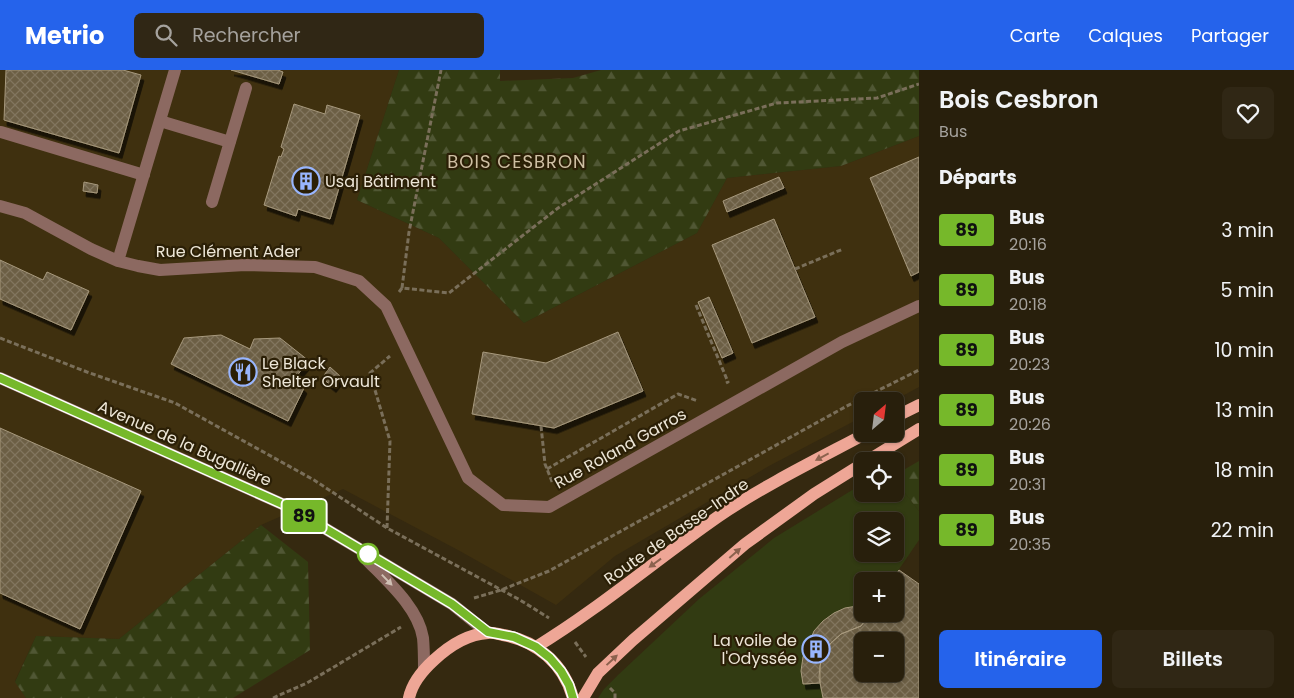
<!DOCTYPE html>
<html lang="fr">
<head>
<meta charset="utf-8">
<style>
	:root { --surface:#281f0c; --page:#302715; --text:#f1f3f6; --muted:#a5a29d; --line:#443d2d; --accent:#2563eb }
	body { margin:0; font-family:Poppins,sans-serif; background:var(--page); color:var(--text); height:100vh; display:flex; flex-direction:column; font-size:19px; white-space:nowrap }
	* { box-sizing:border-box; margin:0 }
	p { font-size:16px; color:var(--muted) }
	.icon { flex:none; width:28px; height:28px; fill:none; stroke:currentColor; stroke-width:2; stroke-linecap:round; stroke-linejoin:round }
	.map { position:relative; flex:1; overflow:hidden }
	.side { display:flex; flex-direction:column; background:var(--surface); width:375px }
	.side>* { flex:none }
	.badge { padding:0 10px; border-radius:4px; font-size:18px; line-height:32px }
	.needle { width:32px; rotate:28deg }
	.fabs { position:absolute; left:854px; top:322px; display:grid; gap:10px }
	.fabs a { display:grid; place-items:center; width:50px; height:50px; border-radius:8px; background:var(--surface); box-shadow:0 1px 4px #0004,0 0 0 1px var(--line); font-size:25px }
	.map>.badge { position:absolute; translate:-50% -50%; box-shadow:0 0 0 2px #fff }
	h2 { padding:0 20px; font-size:19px; line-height:45px }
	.round { display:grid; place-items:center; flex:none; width:52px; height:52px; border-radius:8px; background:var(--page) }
	.headline { display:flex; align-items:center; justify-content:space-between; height:85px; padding:0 20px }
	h1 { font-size:24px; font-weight:600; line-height:38px }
	.cta { display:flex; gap:10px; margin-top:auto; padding:10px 20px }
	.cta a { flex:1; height:58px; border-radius:8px; background:var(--accent); color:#fff; font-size:20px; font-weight:600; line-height:58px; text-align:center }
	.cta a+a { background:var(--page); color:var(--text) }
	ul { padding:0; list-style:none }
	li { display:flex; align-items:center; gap:15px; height:60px; padding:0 20px }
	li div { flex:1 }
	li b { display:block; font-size:19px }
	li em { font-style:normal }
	li .badge { min-width:55px; font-weight:700; text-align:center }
	header { display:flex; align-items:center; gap:30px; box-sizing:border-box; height:70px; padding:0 25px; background:var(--accent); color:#fff }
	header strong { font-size:24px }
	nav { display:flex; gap:28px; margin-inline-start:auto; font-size:18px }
	.search { width:350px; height:45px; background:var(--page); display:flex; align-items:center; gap:12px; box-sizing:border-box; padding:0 18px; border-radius:8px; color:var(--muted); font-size:19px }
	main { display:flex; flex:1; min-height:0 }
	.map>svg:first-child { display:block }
</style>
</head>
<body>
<header>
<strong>Metrio</strong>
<div class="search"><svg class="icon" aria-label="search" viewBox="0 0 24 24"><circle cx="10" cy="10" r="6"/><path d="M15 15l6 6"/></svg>Rechercher</div>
<nav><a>Carte</a><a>Calques</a><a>Partager</a></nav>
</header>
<main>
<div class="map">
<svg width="919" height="628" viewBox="0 0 919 628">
	<defs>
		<pattern id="forest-firs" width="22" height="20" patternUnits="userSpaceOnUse" patternTransform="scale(1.25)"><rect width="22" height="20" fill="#323b12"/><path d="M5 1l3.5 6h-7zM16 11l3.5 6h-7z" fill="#505734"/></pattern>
		<pattern id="building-cross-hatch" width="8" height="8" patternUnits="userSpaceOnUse" patternTransform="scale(1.25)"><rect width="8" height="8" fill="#6c5e44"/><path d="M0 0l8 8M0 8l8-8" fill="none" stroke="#81755e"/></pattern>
		<filter id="shadow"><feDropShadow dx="3" dy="5.5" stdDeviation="0" flood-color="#0009"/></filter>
	</defs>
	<rect width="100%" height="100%" fill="#352910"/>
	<path fill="#3f300f" d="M0,0H399L357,130L439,168L524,253L697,163L727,108L841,96L919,66V317L893,331H862V347L769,396L615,486L556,535L458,480L343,419L261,455L119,569L36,566L15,611L26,628H0Z"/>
	<path fill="#323b12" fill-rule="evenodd" d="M895,410L919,441V470L891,511H862V544H870L861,556L819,607L824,628H598L604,619L618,605L699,529L774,468L862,414V424H895ZM862,451H895V484H862Z"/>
	<path fill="url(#forest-firs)" d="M399,0H500V11L573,8L601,0H919V66L841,96L727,108L697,163L524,253L439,168L357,130Z
		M919,391V441L895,410V405Z
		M261,455L308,492L310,580L233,628H26L15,612L36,566L119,569Z"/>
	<path fill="url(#building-cross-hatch)" stroke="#a7997d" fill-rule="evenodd" filter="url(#shadow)" d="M6,0H123L141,5L119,83L4,50Z
		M231,0H278L283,2L279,14Z
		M294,34L325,44L327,35L360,45L330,149L298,139L296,146L264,135L279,86L281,87L284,79L281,77Z
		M919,87V202L911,206L870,108Z
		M779,107L784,118L727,142L723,131Z
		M84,112L98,115L97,123L83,121Z
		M774,149L815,247L752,273L712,175Z
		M0,190L43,210L47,202L89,221L71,260L0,229Z
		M709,227L733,283L722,288L698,232Z
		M618,262L643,321L554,358L472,344L483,282L546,293Z
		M221,265L250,279L254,269L280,268L309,291L294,309L304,318L288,351L171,294L184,268Z
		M330,297L341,307L333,317L322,308Z
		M0,358L141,421L80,559L0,523Z
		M899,500L919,514V628H823L819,607L820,596L823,584L831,573L841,564L861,556L870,544H895V511H891ZM862,571H895V604H862Z
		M857,536H862V544H870L861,556L841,564L831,573L823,584L820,596V613L803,614L801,601L803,587L814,561L823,551L834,543L845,538Z"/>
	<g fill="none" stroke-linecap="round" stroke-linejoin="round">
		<path stroke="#7a6f5a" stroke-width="3" stroke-dasharray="5 2.5" stroke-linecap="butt" d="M795,199L843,179
			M402,218L409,162L441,0
			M399,222L402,218L449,223L558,138L679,61L777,33L877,28L919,14
			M696,235L728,312L726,313
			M0,268L87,302L175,333L314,410L387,458L520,530L549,548
			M541,356L545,394L553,414
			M547,399L678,324L698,331
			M387,458L390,371L370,303L390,286
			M474,528L501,520L549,501L845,337L919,300
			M575,572L586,587
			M610,618L615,623V628
			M273,628L307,613L401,557"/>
		<path stroke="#8c6961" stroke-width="12" d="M160,51L230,72
			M1,62L144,105
			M212,132L246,18
			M0,136L25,143L91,179L118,191L138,196L160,200L245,195L315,197L359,211L386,236L468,408L503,435L549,437L842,272L919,236
			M118,191L175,0
			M0,308L289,437L452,534L488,563
			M365,488C386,510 418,537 423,568C424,578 424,589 424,599"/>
		<path stroke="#eea696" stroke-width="12" d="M895,347L919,335
			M867,391L919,359
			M536,577C600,538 657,489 719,446C765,415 816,390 865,364
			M409,628C412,613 423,600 434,590C448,577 468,564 488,563C492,562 498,564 503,565C537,571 564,594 573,628
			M583,628L598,603L633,570L745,474L814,424L862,394"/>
	</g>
	<defs><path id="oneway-solid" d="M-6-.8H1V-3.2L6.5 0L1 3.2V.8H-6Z" transform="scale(1.25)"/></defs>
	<g fill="#8c624e">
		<use href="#oneway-solid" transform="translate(822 387) rotate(152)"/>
		<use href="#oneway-solid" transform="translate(735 483) rotate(-41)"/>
		<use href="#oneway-solid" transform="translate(655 493) rotate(144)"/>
		<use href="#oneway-solid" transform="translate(612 590) rotate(-43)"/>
	</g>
	<use fill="#d0c0b4" href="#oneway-solid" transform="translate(387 510) rotate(46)"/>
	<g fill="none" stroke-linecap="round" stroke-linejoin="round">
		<g stroke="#fff" stroke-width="11">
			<path id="line" d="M0,308L289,437L452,534L488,562L514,567L536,577L550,588L561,601L569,615L573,628"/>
		</g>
		<use href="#line" stroke="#76b82a" stroke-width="8"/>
	</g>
	<defs>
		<g id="building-ring" transform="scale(1.4375)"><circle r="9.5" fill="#2b1f06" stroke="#98b5fd" stroke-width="1.5"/><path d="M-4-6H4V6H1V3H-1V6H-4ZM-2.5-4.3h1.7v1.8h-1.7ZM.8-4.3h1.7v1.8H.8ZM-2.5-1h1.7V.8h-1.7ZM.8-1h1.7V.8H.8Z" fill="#98b5fd"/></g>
		<g id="restaurant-ring" transform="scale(1.4375)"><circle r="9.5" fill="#2b1f06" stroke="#98b5fd" stroke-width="1.5"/><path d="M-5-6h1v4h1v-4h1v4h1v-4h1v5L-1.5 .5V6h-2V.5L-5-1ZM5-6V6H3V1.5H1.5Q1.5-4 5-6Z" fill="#98b5fd"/></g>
	</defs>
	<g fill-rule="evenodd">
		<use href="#building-ring" x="306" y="111"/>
		<use href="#restaurant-ring" x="243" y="302"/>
		<use href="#building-ring" x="816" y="579"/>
	</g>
	<circle fill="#fff" stroke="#76b82a" stroke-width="2.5" cx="368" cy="484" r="10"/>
	<g text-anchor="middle" stroke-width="4.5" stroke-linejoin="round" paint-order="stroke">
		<g font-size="16" fill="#ede6d7" stroke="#2b1f06" text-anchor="start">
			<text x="325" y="117">Usaj Bâtiment</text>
			<text x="262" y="299">Le Black<tspan x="262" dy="18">Shelter Orvault</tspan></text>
			<text x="797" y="576" text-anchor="end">La voile de<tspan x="797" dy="18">l'Odyssée</tspan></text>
		</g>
		<g font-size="16" fill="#ede6d7" stroke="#2b1f06">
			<text x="228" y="187">Rue Clément Ader</text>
			<text transform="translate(185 373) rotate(24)" y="6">Avenue de la Bugallière</text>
			<text transform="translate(620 378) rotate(-29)" y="6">Rue Roland Garros</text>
			<text transform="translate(676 461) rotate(-35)" y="6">Route de Basse-Indre</text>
		</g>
		<g font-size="18" letter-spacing="1" fill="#cebfa3" stroke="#2b1f06">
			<text x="517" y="98">BOIS CESBRON</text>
		</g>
	</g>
</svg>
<div class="fabs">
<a><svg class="needle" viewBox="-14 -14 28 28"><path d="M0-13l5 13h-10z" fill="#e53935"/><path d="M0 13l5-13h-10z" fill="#a5a29d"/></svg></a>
<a><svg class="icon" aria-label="locate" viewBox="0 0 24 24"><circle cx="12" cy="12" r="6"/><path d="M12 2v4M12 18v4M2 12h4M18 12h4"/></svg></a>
<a><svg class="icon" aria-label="layers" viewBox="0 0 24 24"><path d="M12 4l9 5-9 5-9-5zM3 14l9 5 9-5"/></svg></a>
<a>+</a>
<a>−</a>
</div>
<b class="badge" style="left:304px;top:446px;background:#76b82a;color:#111">89</b>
</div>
<section class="side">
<div class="headline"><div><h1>Bois Cesbron</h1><p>Bus</p></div><a class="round"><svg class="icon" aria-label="heart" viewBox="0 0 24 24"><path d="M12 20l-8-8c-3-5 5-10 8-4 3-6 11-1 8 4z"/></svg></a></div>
<h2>Départs</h2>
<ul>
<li><span class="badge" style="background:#76b82a;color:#111">89</span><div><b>Bus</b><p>20:16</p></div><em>3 min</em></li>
<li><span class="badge" style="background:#76b82a;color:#111">89</span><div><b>Bus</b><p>20:18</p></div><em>5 min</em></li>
<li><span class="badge" style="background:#76b82a;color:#111">89</span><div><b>Bus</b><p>20:23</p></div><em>10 min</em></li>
<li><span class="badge" style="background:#76b82a;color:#111">89</span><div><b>Bus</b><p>20:26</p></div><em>13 min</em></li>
<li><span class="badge" style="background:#76b82a;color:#111">89</span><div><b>Bus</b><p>20:31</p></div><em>18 min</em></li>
<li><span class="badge" style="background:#76b82a;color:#111">89</span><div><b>Bus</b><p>20:35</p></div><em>22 min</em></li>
</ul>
<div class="cta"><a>Itinéraire</a><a>Billets</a></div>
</section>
</main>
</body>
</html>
